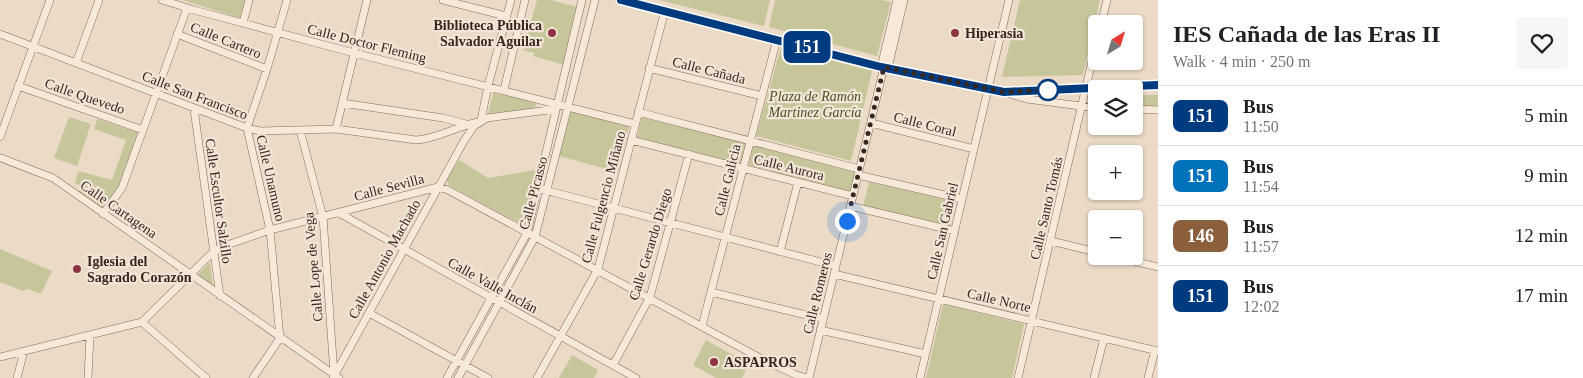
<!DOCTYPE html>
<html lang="en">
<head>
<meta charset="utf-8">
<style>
	:root { --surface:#fff; --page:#f6f6f6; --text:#202124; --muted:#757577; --line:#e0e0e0 }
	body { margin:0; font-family:Georgia,serif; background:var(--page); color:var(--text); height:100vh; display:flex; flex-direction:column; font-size:19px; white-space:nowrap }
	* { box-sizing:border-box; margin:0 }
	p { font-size:16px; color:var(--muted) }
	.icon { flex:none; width:28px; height:28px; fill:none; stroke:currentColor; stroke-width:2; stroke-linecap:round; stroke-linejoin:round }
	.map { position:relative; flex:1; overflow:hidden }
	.side { display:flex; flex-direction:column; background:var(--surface); width:425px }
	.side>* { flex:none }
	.badge { padding:0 10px; border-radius:8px; font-size:18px; line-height:32px }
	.needle { width:32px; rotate:38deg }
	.fabs { position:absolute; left:1088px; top:15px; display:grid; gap:10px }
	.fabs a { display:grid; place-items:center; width:55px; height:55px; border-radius:5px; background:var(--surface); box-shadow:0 1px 4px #0004; font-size:25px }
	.you { position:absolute; width:25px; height:25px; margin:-12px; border:4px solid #fff; border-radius:50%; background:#1a73e8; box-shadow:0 0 0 8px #1a73e833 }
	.map>.badge { position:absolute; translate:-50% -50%; box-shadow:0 0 0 2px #fff }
	.round { display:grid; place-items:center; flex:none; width:52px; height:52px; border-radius:5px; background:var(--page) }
	.headline { display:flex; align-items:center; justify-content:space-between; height:85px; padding:0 15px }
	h1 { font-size:24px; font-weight:800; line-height:38px }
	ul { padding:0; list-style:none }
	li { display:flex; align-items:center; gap:15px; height:60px; padding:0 15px; border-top:1px solid var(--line) }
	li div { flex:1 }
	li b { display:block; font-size:19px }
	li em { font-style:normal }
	li .badge { min-width:55px; font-weight:700; text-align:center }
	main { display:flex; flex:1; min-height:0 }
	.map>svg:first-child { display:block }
</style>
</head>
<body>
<main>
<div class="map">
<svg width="1158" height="378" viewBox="0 0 1158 378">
	<rect width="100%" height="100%" fill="#eadac6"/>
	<path fill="#c7c69b" d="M182,0H245L240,18Z
		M537,0H551L577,7L564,65L533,56L534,53L523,50Z
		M659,0H770L764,26Z
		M775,0H881L891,2L877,56L769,27Z
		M1020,0H1100L1083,75L1002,77Z
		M781,47L872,71L851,161L756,136Z
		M493,93L535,101L536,106L532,109L488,114Z
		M1134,95H1158V106H1134Z
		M571,111L629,127L618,172L559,156Z
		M642,116L747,143L741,165L637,138Z
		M69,117L91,124L77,166L54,158Z
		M97,119L139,133L119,186L102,209L76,192L84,188L75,183L78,171L112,180L126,140L94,129Z
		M753,145L855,171L850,193L749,165Z
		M459,160L488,178L536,170L526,220L521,224L448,185L447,179Z
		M869,182L956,202L950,228L863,207Z
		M0,249L52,271L41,294L28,289L23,291L0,282Z
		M209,263L210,264L213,285L199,276V273Z
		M943,304L1024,324L1012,378H926Z
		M706,340L749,364L742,378H716L693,365Z
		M572,355L598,370L594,378H559Z"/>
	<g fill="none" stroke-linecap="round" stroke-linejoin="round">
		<g stroke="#846c5e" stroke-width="8">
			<path id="street" d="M162,0L194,10L354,53L635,124
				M443,0L506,16
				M621,0L881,67L1004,92L1158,85
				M243,23L249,0
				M1101,24L1107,0
				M0,34L247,128L260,131L336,129L416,140C437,139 457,126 478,122
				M177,34L267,69
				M76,63L99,0
				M881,67L897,0
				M649,68L762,96
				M888,68L904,0
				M18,86L143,130
				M504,90L525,0
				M1010,94L1027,99L1096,108
				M342,103L443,118L466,124
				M194,109L220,296
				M1134,109L1158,110
				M638,112L859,169
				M481,120L488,86L511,0
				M871,123L974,149
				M336,129L367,0
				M300,130L323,217L334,374
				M0,137L50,0
				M631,140L853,196
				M1,158L53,178L339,378
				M858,175L962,199
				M537,188L836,266
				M850,206L955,231
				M339,213L636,378
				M103,214L122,188L187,8
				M1051,241L1096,252
				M780,252L798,182
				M1114,256L1158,267
				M834,274L1158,351
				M711,292L823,319
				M369,313L488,378
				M142,322L206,378
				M702,326L777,39
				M820,330L926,354
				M0,357L142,322L213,252L227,245L270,230L438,187L448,190L762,359L794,374L806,378
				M613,365L650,297L689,154
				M17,378L24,351
				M88,378L90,335
				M253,378L280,338L270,230L247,128L267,69L287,0
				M333,378L464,141L474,126L487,118L556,109
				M447,378L527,233L582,0
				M458,378L535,237L595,0
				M537,378L598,269L665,10
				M809,378L884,67
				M920,378L1009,0
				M1018,378L1096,44
				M1094,378L1104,338
				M1148,378L1155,350"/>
		</g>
		<use href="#street" stroke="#f6e9d9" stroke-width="7"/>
	</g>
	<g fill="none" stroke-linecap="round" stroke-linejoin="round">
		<g stroke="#fff" stroke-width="11">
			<path id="line" d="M621,0L881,67L1004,92L1158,85"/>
		</g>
		<use href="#line" stroke="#003b80" stroke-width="8"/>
		<path stroke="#362720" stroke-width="5" stroke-dasharray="0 9" d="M847,221L884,67L1004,92L1048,90"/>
	</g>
	<g fill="#8e3342" stroke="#f2e5d5" stroke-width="2">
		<circle cx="552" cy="33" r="5"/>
		<circle cx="955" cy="33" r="5"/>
		<circle cx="77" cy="269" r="5"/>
		<circle cx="714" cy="362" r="5"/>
	</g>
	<circle fill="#fff" stroke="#003b80" stroke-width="2.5" cx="1048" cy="90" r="10"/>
	<g text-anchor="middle" stroke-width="4.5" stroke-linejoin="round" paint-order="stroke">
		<g font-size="14" font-weight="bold" fill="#362720" stroke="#f2e5d5" text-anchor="start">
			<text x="542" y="30" text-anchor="end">Biblioteca Pública<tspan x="542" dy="16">Salvador Aguilar</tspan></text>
			<text x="965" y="38">Hiperasia</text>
			<text x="87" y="266">Iglesia del<tspan x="87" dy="16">Sagrado Corazón</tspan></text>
			<text x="724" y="367">ASPAPROS</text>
		</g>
		<g font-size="14" fill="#362720" stroke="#f2e5d5">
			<text transform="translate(226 40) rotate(22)" y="5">Calle Cartero</text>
			<text transform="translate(367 43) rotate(14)" y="5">Calle Doctor Fleming</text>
			<text transform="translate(709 70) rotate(14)" y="5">Calle Cañada</text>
			<text transform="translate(195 95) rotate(21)" y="5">Calle San Francisco</text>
			<text transform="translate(85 96) rotate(19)" y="5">Calle Quevedo</text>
			<text transform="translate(925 124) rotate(14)" y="5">Calle Coral</text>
			<text transform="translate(789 167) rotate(14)" y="5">Calle Aurora</text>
			<text transform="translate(271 178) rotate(77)" y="5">Calle Unamuno</text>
			<text transform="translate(727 180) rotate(-76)" y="5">Calle Galicia</text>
			<text transform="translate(389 187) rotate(-15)" y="5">Calle Sevilla</text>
			<text transform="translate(533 193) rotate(-75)" y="5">Calle Picasso</text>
			<text transform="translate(603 197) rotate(-75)" y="5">Calle Fulgencio Miñano</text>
			<text transform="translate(219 201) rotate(82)" y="5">Calle Escultor Salzillo</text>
			<text transform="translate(1046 208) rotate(-77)" y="5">Calle Santo Tomás</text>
			<text transform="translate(119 209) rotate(35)" y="5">Calle Cartagena</text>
			<text transform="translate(942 231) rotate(-77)" y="5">Calle San Gabriel</text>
			<text transform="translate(650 244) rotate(-73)" y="5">Calle Gerardo Diego</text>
			<text transform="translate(384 259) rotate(-61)" y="5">Calle Antonio Machado</text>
			<text transform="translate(313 267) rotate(-95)" y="5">Calle Lope de Vega</text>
			<text transform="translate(493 285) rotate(29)" y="5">Calle Valle Inclán</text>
			<text transform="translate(817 293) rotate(-76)" y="5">Calle Romeros</text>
			<text transform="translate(999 300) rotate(13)" y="5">Calle Norte</text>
		</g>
		<g font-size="14" font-style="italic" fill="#4c5028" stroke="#f2e5d5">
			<text x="815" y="101">Plaza de Ramón<tspan x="815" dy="16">Martinez García</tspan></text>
		</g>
	</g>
</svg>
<div class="fabs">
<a><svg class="needle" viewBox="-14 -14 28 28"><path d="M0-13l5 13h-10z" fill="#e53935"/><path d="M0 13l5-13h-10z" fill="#757577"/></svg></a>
<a><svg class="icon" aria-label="layers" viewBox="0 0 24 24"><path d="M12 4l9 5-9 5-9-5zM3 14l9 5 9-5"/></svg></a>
<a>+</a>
<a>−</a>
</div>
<div class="you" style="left:847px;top:221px"></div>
<b class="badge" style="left:807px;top:47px;background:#003b80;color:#fff">151</b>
</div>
<section class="side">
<div class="headline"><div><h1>IES Cañada de las Eras II</h1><p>Walk · 4 min · 250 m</p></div><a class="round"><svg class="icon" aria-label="heart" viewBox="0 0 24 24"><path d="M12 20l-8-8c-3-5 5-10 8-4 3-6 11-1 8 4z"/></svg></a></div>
<ul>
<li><span class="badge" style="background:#003b80;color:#fff">151</span><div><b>Bus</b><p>11:50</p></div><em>5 min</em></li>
<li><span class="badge" style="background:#0072bc;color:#fff">151</span><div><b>Bus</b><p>11:54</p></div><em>9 min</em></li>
<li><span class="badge" style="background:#8b5e3c;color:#fff">146</span><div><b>Bus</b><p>11:57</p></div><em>12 min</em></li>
<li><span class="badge" style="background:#003b80;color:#fff">151</span><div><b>Bus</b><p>12:02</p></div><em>17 min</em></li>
</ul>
</section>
</main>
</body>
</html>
